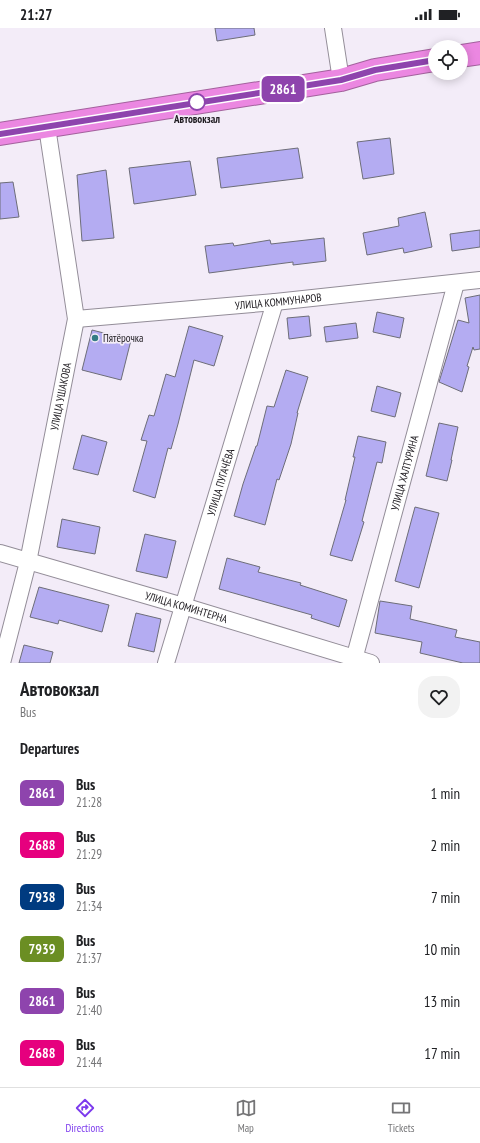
<!DOCTYPE html>
<html lang="en">
<head>
<meta charset="utf-8">
<style>
	:root { --surface:#fff; --page:#f2f2f2; --text:#202124; --muted:#757577; --line:#e0e0e0; --accent:#7c3aed }
	body { margin:0; font-family:"PT Sans Narrow",sans-serif; background:var(--page); color:var(--text); height:100vh; display:flex; flex-direction:column; font-size:15px; white-space:nowrap }
	* { box-sizing:border-box; margin:0 }
	p { font-size:13px; color:var(--muted) }
	.icon { flex:none; width:22px; height:22px; fill:none; stroke:currentColor; stroke-width:2; stroke-linecap:round; stroke-linejoin:round }
	.map { position:relative; height:635px; overflow:hidden }
	.side { display:flex; flex-direction:column; background:var(--surface); flex:1 }
	.side>* { flex:none }
	.badge { padding:0 8px; border-radius:6px; font-size:14px; line-height:26px }
	.tools { position:absolute; left:428px; top:12px; display:grid; gap:8px }
	.tools a { display:grid; place-items:center; width:40px; height:40px; border-radius:50%; background:var(--surface); box-shadow:0 2px 10px #0003; font-size:20px }
	.map>.badge { position:absolute; translate:-50% -50%; box-shadow:0 0 0 2px #fff }
	h2 { padding:0 20px; font-size:15px; line-height:36px }
	.round { display:grid; place-items:center; flex:none; width:42px; height:42px; border-radius:16px; background:var(--page) }
	.overview { display:flex; align-items:center; justify-content:space-between; height:68px; padding:0 20px }
	h1 { font-size:19px; font-weight:700; line-height:30px }
	ul { padding:0; list-style:none }
	li { display:flex; align-items:center; gap:12px; height:52px; padding:0 20px }
	li div { flex:1 }
	li b { display:block; font-size:15px }
	li em { font-style:normal }
	li .badge { min-width:44px; font-weight:700; text-align:center }
	.status { display:flex; justify-content:space-between; align-items:center; height:28px; padding:0 20px; background:var(--surface); direction:ltr }
	.status svg { height:11px; fill:currentColor }
	.menu { display:flex; justify-content:space-around; align-items:center; height:56px; border-top:1px solid var(--line); background:var(--surface); font-size:11px; color:var(--muted) }
	.menu a { display:grid; justify-items:center; gap:2px }
	.menu .selected { color:var(--accent) }
	.map>svg:first-child { display:block }
</style>
</head>
<body>
<div class="status"><b>21:27</b><svg viewBox="0 0 49 12"><path d="M0 12V9h3v3zM5 12V6h3v6zM10 12V3h3v9zM15 12V0h3v12zM26 1h20v11H26zM47 4h2v5h-2z"/></svg></div>
<div class="map">
<svg width="480" height="635" viewBox="0 0 480 635">
	<rect width="100%" height="100%" fill="#f3ecf8"/>
	<path fill="#b4acf2" stroke="#6d6d78" d="M215,0H254L255,7L217,13Z
		M390,110L394,146L363,151L357,114Z
		M298,120L303,150L221,160L217,130Z
		M190,133L196,167L134,176L129,140Z
		M106,142L114,210L82,213L77,147Z
		M13,154L19,189L0,191V155Z
		M425,184L432,219L404,225L403,220L367,227L363,205L399,198L398,190Z
		M480,202V219L452,223L450,206Z
		M324,210L326,233L293,237V234L209,245L205,218L233,215L234,218L270,212L271,216Z
		M480,267V321L474,322L473,319L467,338L469,339L462,364L439,354L458,292L469,295L465,270Z
		M377,284L404,290L400,310L373,304Z
		M309,288L311,308L289,311L287,290Z
		M356,295L358,310L326,314L324,299Z
		M189,298L223,308L214,338L194,332L178,396L171,421L168,420L155,470L133,463L147,413L141,412L149,387L154,388L166,346L175,349Z
		M92,302L131,312L121,352L82,342Z
		M286,342L308,349L297,385H298L291,416L279,452L277,451L265,497L234,488L243,456L256,418H257L267,378L274,379Z
		M377,358L401,365L395,389L371,383Z
		M439,395L458,399L451,432H452L447,453L426,448Z
		M82,407L107,414L98,447L73,441Z
		M358,408L386,414L382,435L377,434L362,493L364,494L352,533L330,527L346,472H345L355,429H353Z
		M415,479L439,485L419,560L395,553Z
		M62,491L100,499L95,526L57,519Z
		M145,506L176,513L167,550L136,543Z
		M227,530L260,539L258,544L301,555L300,557L347,572L339,599L311,590L312,587L219,561Z
		M39,559L109,577L102,604L59,592L58,596L30,589Z
		M380,573L412,578L410,591L457,602L455,609L480,614V635H463L420,625L422,614L375,605Z
		M136,585L161,591L154,624L128,618Z
		M24,617L53,624L50,635H19Z"/>
	<g fill="none" stroke-linecap="round" stroke-linejoin="round">
		<g stroke="#938d98" stroke-width="18">
			<g id="minor">
				<path d="M333,0L341,52"/>
				<path id="s1" d="M76,291L275,274L480,252"/>
				<path id="s2" d="M0,525L183,578L371,635"/>
				<path id="s3" d="M2,635L28,534L76,291L47,99"/>
				<path id="s4" d="M166,635L275,274"/>
				<path id="s5" d="M353,635L456,255"/>
			</g>
		</g>
		<g stroke="#a3619d" stroke-width="24">
			<path id="highway" d="M461,28L480,25
				M0,106L341,52L375,42L435,32"/>
		</g>
		<use href="#minor" stroke="#fff" stroke-width="16"/>
		<use href="#highway" stroke="#eb87e1" stroke-width="22"/>
	</g>
	<g fill="none" stroke-linecap="round" stroke-linejoin="round">
		<g stroke="#fff" stroke-width="9">
			<path id="line" d="M0,106L341,52L375,42L435,32"/>
		</g>
		<use href="#line" stroke="#8e44ad" stroke-width="6"/>
	</g>
	<circle fill="#fff" stroke="#8e44ad" stroke-width="2" cx="197" cy="74" r="8"/>
	<circle fill="#347c84" stroke="#f3ecf8" stroke-width="1.5" cx="95" cy="310" r="4"/>
	<g text-anchor="middle" stroke-width="3.5" stroke-linejoin="round" paint-order="stroke">
		<g font-size="11" font-weight="bold" fill="#1e1b20" stroke="#f3ecf8">
			<text x="197" y="95">Автовокзал</text>
		</g>
		<g font-size="11" fill="#1e1b20" stroke="#f3ecf8">
			<text dy="4" stroke="none"><textPath href="#s1" startOffset="203">УЛИЦА КОММУНАРОВ</textPath></text>
			<text dy="4" stroke="none"><textPath href="#s3" startOffset="273">УЛИЦА УШАКОВА</textPath></text>
			<text dy="4" stroke="none"><textPath href="#s5" startOffset="197">УЛИЦА ХАЛТУРИНА</textPath></text>
			<text dy="4" stroke="none"><textPath href="#s4" startOffset="189">УЛИЦА ПУГАЧЁВА</textPath></text>
			<text dy="4" stroke="none"><textPath href="#s2" startOffset="194">УЛИЦА КОМИНТЕРНА</textPath></text>
		</g>
		<g font-size="11" fill="#1e1b20" stroke="#f3ecf8" text-anchor="start">
			<text x="103" y="314">Пятёрочка</text>
		</g>
	</g>
</svg>
<div class="tools">
<a><svg class="icon" aria-label="locate" viewBox="0 0 24 24"><circle cx="12" cy="12" r="6"/><path d="M12 2v4M12 18v4M2 12h4M18 12h4"/></svg></a>
</div>
<b class="badge" style="left:283px;top:61px;background:#8e44ad;color:#fff">2861</b>
</div>
<section class="side">
<div class="overview"><div><h1>Автовокзал</h1><p>Bus</p></div><a class="round"><svg class="icon" aria-label="heart" viewBox="0 0 24 24"><path d="M12 20l-8-8c-3-5 5-10 8-4 3-6 11-1 8 4z"/></svg></a></div>
<h2>Departures</h2>
<ul>
<li><span class="badge" style="background:#8e44ad;color:#fff">2861</span><div><b>Bus</b><p>21:28</p></div><em>1 min</em></li>
<li><span class="badge" style="background:#e6007e;color:#fff">2688</span><div><b>Bus</b><p>21:29</p></div><em>2 min</em></li>
<li><span class="badge" style="background:#003b80;color:#fff">7938</span><div><b>Bus</b><p>21:34</p></div><em>7 min</em></li>
<li><span class="badge" style="background:#6b8e23;color:#fff">7939</span><div><b>Bus</b><p>21:37</p></div><em>10 min</em></li>
<li><span class="badge" style="background:#8e44ad;color:#fff">2861</span><div><b>Bus</b><p>21:40</p></div><em>13 min</em></li>
<li><span class="badge" style="background:#e6007e;color:#fff">2688</span><div><b>Bus</b><p>21:44</p></div><em>17 min</em></li>
</ul>
</section>
<nav class="menu">
<a class="selected"><svg class="icon" aria-label="directions" viewBox="0 0 24 24"><path d="M12 3l9 9-9 9-9-9zM9 14v-3h6M13 9l2 2-2 2"/></svg>Directions</a>
<a><svg class="icon" aria-label="map" viewBox="0 0 24 24"><path d="M3 6l6-2 6 2 6-2v14l-6 2-6-2-6 2zM9 4v14M15 6v14"/></svg>Map</a>
<a><svg class="icon" aria-label="tickets" viewBox="0 0 24 24"><path d="M3 7h18v10H3zM15 7v10"/></svg>Tickets</a>
</nav>
</body>
</html>
